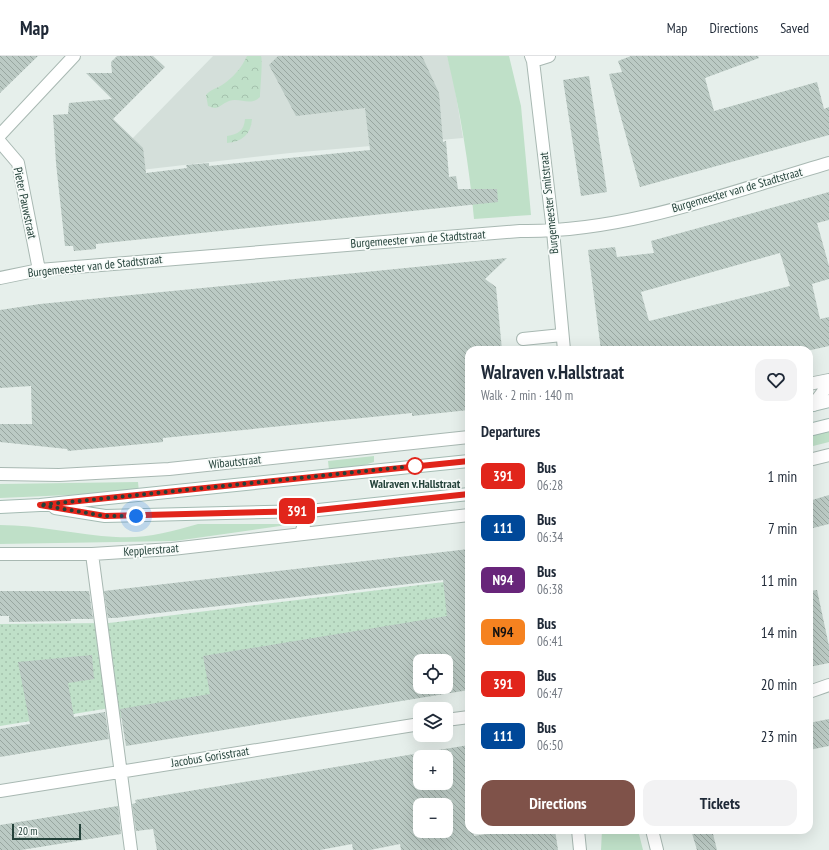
<!DOCTYPE html>
<html lang="en">
<head>
<meta charset="utf-8">
<style>
	:root { --surface:#fff; --page:#f2f2f3; --text:#1f2937; --muted:#747a83; --line:#e0e1e3; --accent:#7f5249 }
	body { margin:0; font-family:"PT Sans Narrow",sans-serif; background:var(--page); color:var(--text); height:100vh; display:flex; flex-direction:column; font-size:15px; white-space:nowrap }
	* { box-sizing:border-box; margin:0 }
	p { font-size:13px; color:var(--muted) }
	.icon { flex:none; width:22px; height:22px; fill:none; stroke:currentColor; stroke-width:2; stroke-linecap:round; stroke-linejoin:round }
	.map { position:relative; flex:1; overflow:hidden }
	.side { position:absolute; left:465px; top:290px; width:348px; height:488px; display:flex; flex-direction:column; background:var(--surface); border-radius:12px; box-shadow:0 4px 16px #0002 }
	.side>* { flex:none }
	.badge { padding:0 8px; border-radius:6px; font-size:14px; line-height:26px }
	.tools { position:absolute; left:413px; top:598px; display:grid; gap:8px }
	.tools a { display:grid; place-items:center; width:40px; height:40px; border-radius:8px; background:var(--surface); box-shadow:0 4px 16px #0002; font-size:20px }
	.scale { position:absolute; left:12px; bottom:10px; width:69px; box-sizing:border-box; padding-left:4px; border:2px solid #24423a; border-top:0; font-size:11px; line-height:14px; white-space:nowrap; color:#24423a; -webkit-text-stroke:3px #f7fbf9; paint-order:stroke }
	.you { position:absolute; width:20px; height:20px; margin:-10px; border:3px solid #fff; border-radius:50%; background:#1a73e8; box-shadow:0 0 0 6px #1a73e833 }
	.map>.badge { position:absolute; translate:-50% -50%; box-shadow:0 0 0 2px #fff }
	h2 { padding:0 16px; font-size:15px; line-height:36px }
	.round { display:grid; place-items:center; flex:none; width:42px; height:42px; border-radius:12px; background:var(--page) }
	.headline { display:flex; align-items:center; justify-content:space-between; height:68px; padding:0 16px }
	h1 { font-size:19px; font-weight:800; line-height:30px }
	.button { display:flex; gap:8px; margin-top:auto; padding:8px 16px }
	.button a { flex:1; height:46px; border-radius:12px; background:var(--accent); color:#fff; font-size:16px; font-weight:800; line-height:46px; text-align:center }
	.button a+a { background:var(--page); color:var(--text) }
	ul { padding:0; list-style:none }
	li { display:flex; align-items:center; gap:12px; height:52px; padding:0 16px }
	li div { flex:1 }
	li b { display:block; font-size:15px }
	li em { font-style:normal }
	li .badge { min-width:44px; font-weight:700; text-align:center }
	header { display:flex; align-items:center; gap:24px; box-sizing:border-box; height:56px; padding:0 20px; background:var(--surface); border-bottom:1px solid var(--line) }
	header strong { font-size:19px }
	nav { display:flex; gap:22px; margin-inline-start:auto; font-size:14px }
	.map>svg:first-child { display:block }
</style>
</head>
<body>
<header>
<strong>Map</strong>
<nav><a>Map</a><a>Directions</a><a>Saved</a></nav>
</header>
<div class="map">
<svg width="829" height="794" viewBox="0 0 829 794">
	<defs>
		<pattern id="park-crowns" width="20" height="18" patternUnits="userSpaceOnUse"><rect width="20" height="18" fill="#bfe0c8"/><path d="M2 6a3 3 0 1 1 6 0M12 15a3 3 0 1 1 6 0" fill="none" stroke="#a4c1ad"/></pattern>
		<pattern id="garden-dots" width="8" height="8" patternUnits="userSpaceOnUse"><rect width="8" height="8" fill="#bfe0c8"/><path d="M2 2h.1M6 6h.1" fill="none" stroke="#a4c1ad" stroke-width="1.8" stroke-linecap="round"/></pattern>
		<pattern id="building-back-hatch" width="6" height="6" patternUnits="userSpaceOnUse"><rect width="6" height="6" fill="#bbcac4"/><path d="M-1 5l2 2M0 0l6 6M5-1l2 2" fill="none" stroke="#98a6a0"/></pattern>
	</defs>
	<rect width="100%" height="100%" fill="#e6efeb"/>
	<path fill="#d4dfda" d="M213,0H447L453,21L463,82L290,97L132,115V83Z"/>
	<path fill="#bfe0c8" d="M447,0H509L521,50L531,159L474,163C469,108 460,54 447,0Z
		M829,375V386L809,391V380Z
		M374,400V406L343,416L334,413L329,414L328,405Z
		M138,426L139,436L0,442V428Z
		M198,468H294L175,485L0,488V469C39,469 77,479 116,481C144,483 171,476 198,468Z
		M602,774H638L643,794H601Z"/>
	<path fill="url(#park-crowns)" d="M247,0H261C263,4 260,34 260,41C250,51 240,41 229,45C219,49 219,55 208,50L206,39C211,33 216,33 222,29C233,22 242,11 247,0Z
		M245,63H252C251,78 242,86 227,87V80C238,78 244,75 245,63Z"/>
	<path fill="url(#garden-dots)" d="M469,523L446,605H420V612L118,662L116,651L0,670V568L109,567Z"/>
	<path fill="url(#building-back-hatch)" fill-rule="evenodd" d="M0,0H38L0,37Z
		M117,0H153L165,11L113,63L143,92L146,117L187,112L186,109L209,107V110L370,94L365,52L296,60L269,9L278,0H422L439,37L443,86L446,85L449,121L456,120L458,133H497L498,146L96,188V193L74,195L73,190H65L56,107L53,59L68,58L69,47L112,43L86,17H112L111,6Z
		M631,0H758L759,2L705,22L714,55L817,26L824,53L829,51V79L640,131L609,18L622,16L618,5Z
		M589,20L607,136L581,140L563,24Z
		M829,136V164L817,167L829,210V223L812,228L820,263L829,261V290L811,294H601L588,194L615,191L617,201L654,197L651,185ZM780,197L790,230L649,265L641,236Z
		M507,202L485,223L496,231L502,294H469V354L412,360V357L163,382V386L68,395L67,393L0,386V368H32L31,330L0,332V254L40,248Z
		M829,439V468L809,473V445Z
		M469,493V634L126,690L120,653L210,638L203,600L447,560L443,524L115,562H108L104,535ZM420,605H446V631H420Z
		M817,534L829,590V607L809,611V535Z
		M0,535H89L93,563H71V565L9,566V560H0Z
		M92,599L94,623L68,627L74,661L105,656L109,683L0,701V673L30,668L18,606Z
		M829,663V690L809,694V667Z
		M469,689V774H473L474,780L513,774H555L558,794H401L400,788L370,794H353L352,788L320,794H157L153,773L136,775L132,748L136,747L135,744ZM420,701H446V727H420ZM420,749H446V775H420Z
		M118,750L121,778L21,794H0V769Z
		M691,774H712L717,794H697Z"/>
	<g fill="none" stroke-linecap="round" stroke-linejoin="round">
		<g stroke="#a8b8b2" stroke-width="14">
			<path id="lane" d="M523,283L562,279"/>
		</g>
		<g stroke="#a8b8b2" stroke-width="14">
			<path id="street" d="M531,0L533,5L553,175L564,294
				M533,5L549,0
				M0,79L74,0
				M0,86L18,107L39,214
				M0,222L39,214L520,175C625,177 730,136 829,107
				M809,328L829,324
				M813,349L829,328
				M809,404L829,399
				M0,418L59,419L169,413L469,381
				M301,477L309,455
				M0,498H92L172,493L469,459
				M92,498L131,794
				M809,636L829,629
				M446,664L469,661
				M0,735L420,668
				M578,774L580,794
				M652,774L657,794"/>
		</g>
		<g stroke="#a4bbb3" stroke-width="14">
			<path id="secondary" d="M809,350L829,345
				M809,374L829,369
				M0,451L40,449L469,405
				M55,452L105,460L309,455L469,438"/>
		</g>
		<use href="#lane" stroke="#fff" stroke-width="12"/>
		<use href="#street" stroke="#fff" stroke-width="12"/>
		<use href="#secondary" stroke="#fff" stroke-width="12"/>
	</g>
	<g fill="none" stroke-linecap="round" stroke-linejoin="round">
		<g stroke="#fff" stroke-width="9">
			<path id="line" d="M469,405L40,449L105,460L309,455L469,438"/>
		</g>
		<use href="#line" stroke="#e1251b" stroke-width="6"/>
		<path stroke="#24423a" stroke-width="4" stroke-dasharray="0 7.2" d="M136,460H105L40,449L415,410"/>
	</g>
	<circle fill="#fff" stroke="#e1251b" stroke-width="2" cx="415" cy="410" r="8"/>
	<g text-anchor="middle" stroke-width="3.5" stroke-linejoin="round" paint-order="stroke">
		<g font-size="12" fill="#24423a" stroke="#f7fbf9">
			<text transform="translate(737 134) rotate(-16)" y="4">Burgemeester van de Stadtstraat</text>
			<text transform="translate(25 147) rotate(78)" y="4">Pieter Pauwstraat</text>
			<text transform="translate(549 147) rotate(-96)" y="4">Burgemeester Smitstraat</text>
			<text transform="translate(418 183) rotate(-4)" y="4">Burgemeester van de Stadtstraat</text>
			<text transform="translate(95 210) rotate(-6)" y="4">Burgemeester van de Stadtstraat</text>
			<text transform="translate(235 406) rotate(-6)" y="4">Wibautstraat</text>
			<text transform="translate(151 494) rotate(-4)" y="4">Kepplerstraat</text>
			<text transform="translate(210 701) rotate(-9)" y="4">Jacobus Gorisstraat</text>
		</g>
		<g font-size="12" font-weight="bold" fill="#24423a" stroke="#f7fbf9">
			<text x="415" y="432">Walraven v.Hallstraat</text>
		</g>
	</g>
</svg>
<div class="tools">
<a><svg class="icon" aria-label="locate" viewBox="0 0 24 24"><circle cx="12" cy="12" r="6"/><path d="M12 2v4M12 18v4M2 12h4M18 12h4"/></svg></a>
<a><svg class="icon" aria-label="layers" viewBox="0 0 24 24"><path d="M12 4l9 5-9 5-9-5zM3 14l9 5 9-5"/></svg></a>
<a>+</a>
<a>−</a>
</div>
<div class="scale">20 m</div>
<div class="you" style="left:136px;top:460px"></div>
<b class="badge" style="left:297px;top:455px;background:#e1251b;color:#fff">391</b>
<section class="side">
<div class="headline"><div><h1>Walraven v.Hallstraat</h1><p>Walk · 2 min · 140 m</p></div><a class="round"><svg class="icon" aria-label="heart" viewBox="0 0 24 24"><path d="M12 20l-8-8c-3-5 5-10 8-4 3-6 11-1 8 4z"/></svg></a></div>
<h2>Departures</h2>
<ul>
<li><span class="badge" style="background:#e1251b;color:#fff">391</span><div><b>Bus</b><p>06:28</p></div><em>1 min</em></li>
<li><span class="badge" style="background:#004899;color:#fff">111</span><div><b>Bus</b><p>06:34</p></div><em>7 min</em></li>
<li><span class="badge" style="background:#68257a;color:#fff">N94</span><div><b>Bus</b><p>06:38</p></div><em>11 min</em></li>
<li><span class="badge" style="background:#f58220;color:#111">N94</span><div><b>Bus</b><p>06:41</p></div><em>14 min</em></li>
<li><span class="badge" style="background:#e1251b;color:#fff">391</span><div><b>Bus</b><p>06:47</p></div><em>20 min</em></li>
<li><span class="badge" style="background:#004899;color:#fff">111</span><div><b>Bus</b><p>06:50</p></div><em>23 min</em></li>
</ul>
<div class="button"><a>Directions</a><a>Tickets</a></div>
</section>
</div>
</body>
</html>
